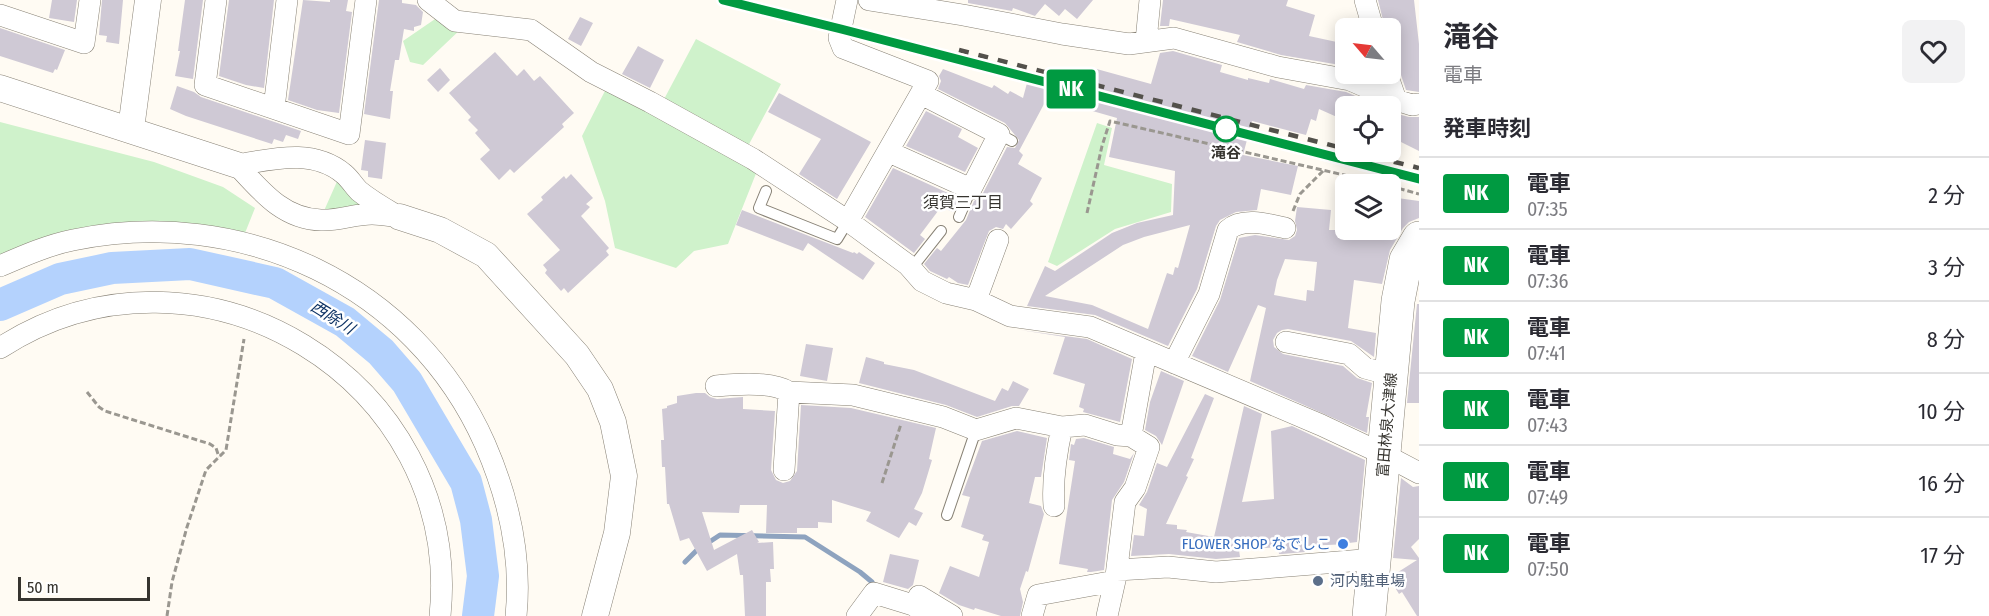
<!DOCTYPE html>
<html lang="ja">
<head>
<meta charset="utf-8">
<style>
	:root { --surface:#fff; --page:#f2f2f3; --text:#2b2b33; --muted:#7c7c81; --line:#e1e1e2 }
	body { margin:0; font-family:"Fira Sans Condensed","Noto Sans JP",sans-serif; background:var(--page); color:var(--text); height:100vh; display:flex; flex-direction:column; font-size:22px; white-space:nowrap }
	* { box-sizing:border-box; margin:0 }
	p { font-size:20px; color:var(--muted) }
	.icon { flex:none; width:33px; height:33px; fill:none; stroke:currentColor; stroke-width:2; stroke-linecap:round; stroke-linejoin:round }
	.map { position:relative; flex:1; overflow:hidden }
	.panel { display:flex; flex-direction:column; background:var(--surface); width:570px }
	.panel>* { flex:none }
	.badge { padding:0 12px; border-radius:4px; font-size:21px; line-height:39px }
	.needle { width:39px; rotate:298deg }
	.buttons { position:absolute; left:1335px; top:18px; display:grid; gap:12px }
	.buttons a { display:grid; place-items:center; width:66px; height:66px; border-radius:9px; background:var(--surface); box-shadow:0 3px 15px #0003; font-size:30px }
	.scale { position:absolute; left:18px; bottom:15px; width:132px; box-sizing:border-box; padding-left:6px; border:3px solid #36342f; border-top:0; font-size:16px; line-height:21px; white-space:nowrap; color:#36342f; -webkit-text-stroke:4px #fff; paint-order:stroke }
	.map>.badge { position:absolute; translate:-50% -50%; box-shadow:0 0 0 3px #fff }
	h2 { padding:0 24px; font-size:22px; line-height:54px }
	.round { display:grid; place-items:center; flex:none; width:63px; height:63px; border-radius:9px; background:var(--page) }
	.summary { display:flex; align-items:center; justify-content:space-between; height:102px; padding:0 24px }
	h1 { font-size:28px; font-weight:700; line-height:45px }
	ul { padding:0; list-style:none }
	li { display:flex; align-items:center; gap:18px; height:72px; padding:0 24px; border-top:2px solid var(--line) }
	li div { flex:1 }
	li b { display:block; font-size:22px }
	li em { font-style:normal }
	li .badge { min-width:66px; font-weight:700; text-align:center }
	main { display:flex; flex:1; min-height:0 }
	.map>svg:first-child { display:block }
</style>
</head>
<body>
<main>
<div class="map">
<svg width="1419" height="616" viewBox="0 0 1419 616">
	<rect width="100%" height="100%" fill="#fffbf3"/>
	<path fill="#cff2cb" d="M438,17L463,27L423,65L410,62L403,41Z
		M696,39L781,84L747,148L662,103Z
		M608,85L759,166L728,244L694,251L676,268L615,248L605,201L582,136Z
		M0,122L154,162L223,187L255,208L245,233L158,221L76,232L0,261Z
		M1097,123L1112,128L1104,165L1172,184L1171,212L1115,229L1057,266L1048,262Z
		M339,177L361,207L323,213Z"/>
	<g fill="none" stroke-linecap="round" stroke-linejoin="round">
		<path stroke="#8ea3bf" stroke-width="5" d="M685,562L697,550L720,535L805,537L860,572L872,582"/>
		<path stroke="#b4d2fd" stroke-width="32" d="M0,305L60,279L112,268L190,264L275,283L345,322L381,352L407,382L466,482L476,520L483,576L478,616"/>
	</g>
	<path fill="#cfc9d5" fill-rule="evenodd" d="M52,0H77L74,22L49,18Z
		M102,0H123L119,44L106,42L107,36L99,35Z
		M185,0H203L193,79L175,76L180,51H178Z
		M229,0H274L264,88L246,85L219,76Z
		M303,0L330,2V0H348L346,11L352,12L339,113L317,110L288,100Z
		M379,0H402V3L416,5L423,12L421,25L414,27V31L404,29L399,60H395L390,91H393L390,119L364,114Z
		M968,0H1093L1077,19L1065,9L1059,16L1045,4L1035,16L1013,8L1012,11L968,3Z
		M1163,0H1288L1286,6L1315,15L1309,36L1346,44V66L1281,55L1237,42L1240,35L1170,19L1169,26H1160Z
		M1378,0H1414L1419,44V92L1406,90L1399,69L1391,62L1390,28H1385Z
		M580,17L593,23L581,46L568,39Z
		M0,28L65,50L57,70L55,69L53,73L0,56Z
		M638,46L664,60L650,88L622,74Z
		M1173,51L1222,65L1220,72L1248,80V78L1269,83L1270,79L1304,89L1306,85L1346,92L1379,106H1346V121L1319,109L1316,121L1311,119L1306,135L1252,121L1243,155L1298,166L1291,195L1261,189L1257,210L1236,212L1220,220L1216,226L1197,289L1168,346L1095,315L1027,306L1045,266L1055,271L1112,233L1137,223L1173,215L1175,171L1109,157L1117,118L1082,108L1093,68L1151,84L1160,53ZM1190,225L1178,268L1175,267L1173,275L1167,273L1148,329L1092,305L1045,296L1123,245L1144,237Z
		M495,52L517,76L524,69L534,81L540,76L574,113L562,124L564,127L514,173L510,169L499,180L480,159L490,150L475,133L478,130L468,120L471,117L449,93Z
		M440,68L450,80L438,92L427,80Z
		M943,69L992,88L994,85L1008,94L1010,91L1023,98L1027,83L1052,89L1019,151L1023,155L1018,164L1042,178L1030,201L1033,204L1011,229L1006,224L1003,229L996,227L989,231L968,285L958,283L949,277L947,279L930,271L924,264L937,248L941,251L966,220L974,201L982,195L1007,147L1015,148L1019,140L1005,123L938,89L941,81L939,76Z
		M177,86L194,92L201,97L301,131L298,139L286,135L283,142L274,139L272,144L186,116L170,109Z
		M779,93L871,142L837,199L799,174L821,139L768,112Z
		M926,111L962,129L958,137L978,148L965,172L906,146Z
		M1390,112L1409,117H1419V151L1399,141L1390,140Z
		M365,140L386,143L382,179L368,177V171L361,170Z
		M893,168L959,198L953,212L941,207L920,235L925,239L914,253L865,217Z
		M571,174L593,198L586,204L590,207L581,216L609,248L606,251L609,255L568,293L564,288L561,291L545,273L547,270L543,265L560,250L527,214L543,200L541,197L564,176L566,179Z
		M1390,197L1419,201V218L1409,222L1403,228L1390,250L1382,284L1354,280L1348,328L1376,333L1374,357L1351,341L1288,329L1282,330L1277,333L1273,340L1274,347L1283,354L1343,366L1357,378L1372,383L1366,417H1369L1367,433L1250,381L1266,308L1258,305L1228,372L1192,356L1220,300L1239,238L1255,235L1289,240L1295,236L1297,230L1295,221L1297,207L1331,210L1329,230H1390ZM1285,259L1317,262L1314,291L1307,290L1306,301L1274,295L1277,280Z
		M742,210L853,253L854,252L857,254L859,252L875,263L863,280L808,243L803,251L736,225Z
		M1417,304H1419V403H1407Z
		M1020,330L1087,339L1132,359L1120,422L1083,412L1084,409L1079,407L1085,384L1053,374L1065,337Z
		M806,344L833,348L827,381L800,376Z
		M866,357L884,362V364L914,370L995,401L1002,388L1008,391L1013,381L1029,389L1019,406H1012L977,417L946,405L859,383Z
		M1161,371L1184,381L1162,445L1156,436L1145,430L1150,402Z
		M696,393H705L710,397L717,399L743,397V409L775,411L771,470L776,480L783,483L790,481L797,471L801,405L851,408L936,428L929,459L932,460L922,493L914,509L923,513L916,526L909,522L899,538L866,521L871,512L832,500V523L818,522V528H797V533H766L767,505H740L739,513L702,512L714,550L752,530L759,542L757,543L773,542L774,569H770L771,582H766V616H745L743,575H740L737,554L707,571L689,538L680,541L669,504H667L665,467H662L661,440H664L662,409L667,408V406L677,403V396Z
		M1205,394L1214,398L1191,458L1194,459L1186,476L1188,477L1166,524L1177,525V529L1187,530L1186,532L1214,537L1244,406L1262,414L1242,502L1274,499L1271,431L1292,426L1365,460L1357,542L1349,543V544L1305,546V552L1282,554H1279L1278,547L1239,550L1240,557L1216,559L1169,554L1131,556L1134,535L1144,536L1147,509L1139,505L1147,492L1157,463L1167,467Z
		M1017,431L1047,438L1041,477H1035L1029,503L1041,506L1044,514L1028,572L1026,571L1020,589L1023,602L1020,616H1001L975,608L974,610L959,605L939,593L950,566L979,577L989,542L982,540L984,535L961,527L970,497L962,495L982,441Z
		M1084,438L1114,447L1113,454L1130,459L1134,453L1124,482L1112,500L1104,570L1091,572H1087L1088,569L1059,564L1075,461L1069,460L1071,444L1074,445L1076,439Z
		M1401,478L1413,487L1419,486V539L1411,547L1419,558V616H1417L1402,592L1399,594L1391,581L1396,577L1395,574L1417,560L1393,558Z
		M890,554L919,560L913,585L908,589L883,582Z"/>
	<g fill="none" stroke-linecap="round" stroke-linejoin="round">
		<g stroke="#888276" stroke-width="12">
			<path id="service" d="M999,134L1012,141
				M766,191L759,208L837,239L848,221
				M959,217L971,189
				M911,269L941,231
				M947,515L976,430"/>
		</g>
		<g stroke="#888276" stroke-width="22">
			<path id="minor" d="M216,0L205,85L349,134L366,0
				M428,0L455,21L531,30L591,72L650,102L753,159L848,221L908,265L922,281L946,293L976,300L1010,316L1090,327L1321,425L1385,455L1419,473
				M847,0L839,38L843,48L928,81L848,221
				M869,0L963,15L1062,34L1129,44L1174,38L1278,67L1350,80L1396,100L1412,105L1419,104
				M1365,0L1373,28
				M0,15L84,43L90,0
				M1146,41L1150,0
				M1387,74L1396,100
				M274,108L287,0
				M889,152L971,189L999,134L921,94
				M237,165C261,191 283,219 321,220C338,221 355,214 372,214C381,214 391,216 400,217
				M237,165C273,159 313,148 344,174C350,179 354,186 359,191C370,200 382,207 394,214
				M0,266C23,256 48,245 73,240C242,205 414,284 485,444C509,499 522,556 516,616
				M976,300L998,240
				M1286,342L1349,354L1365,368L1391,375
				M0,348C199,219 464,380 440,616
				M1174,363L1209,294L1228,230C1242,217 1268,224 1285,228
				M716,386C736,384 772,381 789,392L853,395L943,417L976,430L1016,418L1062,427L1085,425L1117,435L1131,436L1149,447L1135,488L1125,502L1116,576L1107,616
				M1131,436L1146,352
				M784,470L789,392
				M1054,506C1052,479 1056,454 1062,427
				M1117,570L1168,567L1216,572L1375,559
				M919,596L952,616
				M857,616L874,593L913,605L929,616
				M1032,616L1038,595L1115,581"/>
		</g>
		<g stroke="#888276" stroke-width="27">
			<path id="tertiary" d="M0,88L237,165
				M131,129L148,0
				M400,217L440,230L486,255L577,355L600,389L613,422L624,476L617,533L595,616"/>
		</g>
		<g stroke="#888276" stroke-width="34">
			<path id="primary" d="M1369,616L1398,301L1406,260L1419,238"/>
		</g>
		<path stroke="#9a9790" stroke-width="3" stroke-dasharray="6 3" stroke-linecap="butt" d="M1390,186L1419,194
			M1293,211L1300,194L1324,170
			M1087,213L1102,146L1110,121L1383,184
			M87,392L99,407L105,411L210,444L216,448L219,457
			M882,483L901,424
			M167,616L172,582L187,527L206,470L226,450L244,339"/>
		<use href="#service" stroke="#fff" stroke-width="10"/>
		<use href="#minor" stroke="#fff" stroke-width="21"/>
		<use href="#tertiary" stroke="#fff" stroke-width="26"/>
		<use href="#primary" stroke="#fff" stroke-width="33"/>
		<path stroke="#53514b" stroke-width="4.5" stroke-dasharray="10 10" stroke-linecap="butt" d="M723,0L841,29L1419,179
			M959,50L1346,149
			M1355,152L1419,168"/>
	</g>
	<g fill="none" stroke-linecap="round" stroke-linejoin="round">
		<g stroke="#fff" stroke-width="14">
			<path id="line" d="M723,0L841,29L1419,179"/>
		</g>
		<use href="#line" stroke="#009a41" stroke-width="9"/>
	</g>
	<circle fill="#fff" stroke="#009a41" stroke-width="3" cx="1226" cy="129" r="12"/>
	<circle fill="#3f7fe0" stroke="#fff" stroke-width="2" cx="1343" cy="544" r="6"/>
	<circle fill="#5c6f8a" stroke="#fff" stroke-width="2" cx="1318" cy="581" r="6"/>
	<g text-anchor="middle" stroke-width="5" stroke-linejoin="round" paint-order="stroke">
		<g font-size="15" font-weight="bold" fill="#36342f" stroke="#fff">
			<text x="1226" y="158">滝谷</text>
		</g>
		<g font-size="15" fill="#36342f" stroke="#fff">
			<text transform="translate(1387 425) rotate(-85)" y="5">富田林泉大津線</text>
		</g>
		<g font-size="15" fill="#366cbe" stroke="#fff" text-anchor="end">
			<text x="1331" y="549">FLOWER SHOP なでしこ</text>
		</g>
		<g font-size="15" fill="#4e5e75" stroke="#fff" text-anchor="start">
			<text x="1330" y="586">河内駐車場</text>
		</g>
		<g font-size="16" fill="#36342f" stroke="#fff">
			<text x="963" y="208">須賀三丁目</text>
		</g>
		<g font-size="16" font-style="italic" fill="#0d3264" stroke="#fff">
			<text transform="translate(333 317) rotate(32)" y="6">西除川</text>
		</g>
	</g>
</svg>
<div class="buttons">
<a><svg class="needle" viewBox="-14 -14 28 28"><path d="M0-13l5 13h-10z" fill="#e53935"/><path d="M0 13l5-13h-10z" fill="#7c7c81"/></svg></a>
<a><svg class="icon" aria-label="locate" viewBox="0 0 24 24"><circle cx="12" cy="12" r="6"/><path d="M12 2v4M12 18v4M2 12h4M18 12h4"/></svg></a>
<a><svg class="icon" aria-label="layers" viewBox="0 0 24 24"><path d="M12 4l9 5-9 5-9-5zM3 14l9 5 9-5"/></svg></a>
</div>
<div class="scale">50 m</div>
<b class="badge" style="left:1071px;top:89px;background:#009a41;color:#fff">NK</b>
</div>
<section class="panel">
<div class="summary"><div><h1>滝谷</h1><p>電車</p></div><a class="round"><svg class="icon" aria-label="heart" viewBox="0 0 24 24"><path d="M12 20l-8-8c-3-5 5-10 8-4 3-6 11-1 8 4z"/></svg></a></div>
<h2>発車時刻</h2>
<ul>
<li><span class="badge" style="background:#009a41;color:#fff">NK</span><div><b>電車</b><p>07:35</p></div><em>2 分</em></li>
<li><span class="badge" style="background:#009a41;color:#fff">NK</span><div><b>電車</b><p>07:36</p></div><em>3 分</em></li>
<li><span class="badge" style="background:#009a41;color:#fff">NK</span><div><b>電車</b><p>07:41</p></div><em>8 分</em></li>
<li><span class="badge" style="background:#009a41;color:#fff">NK</span><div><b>電車</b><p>07:43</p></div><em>10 分</em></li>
<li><span class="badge" style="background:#009a41;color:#fff">NK</span><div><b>電車</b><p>07:49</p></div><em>16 分</em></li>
<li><span class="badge" style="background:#009a41;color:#fff">NK</span><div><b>電車</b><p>07:50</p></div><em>17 分</em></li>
</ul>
</section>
</main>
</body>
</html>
